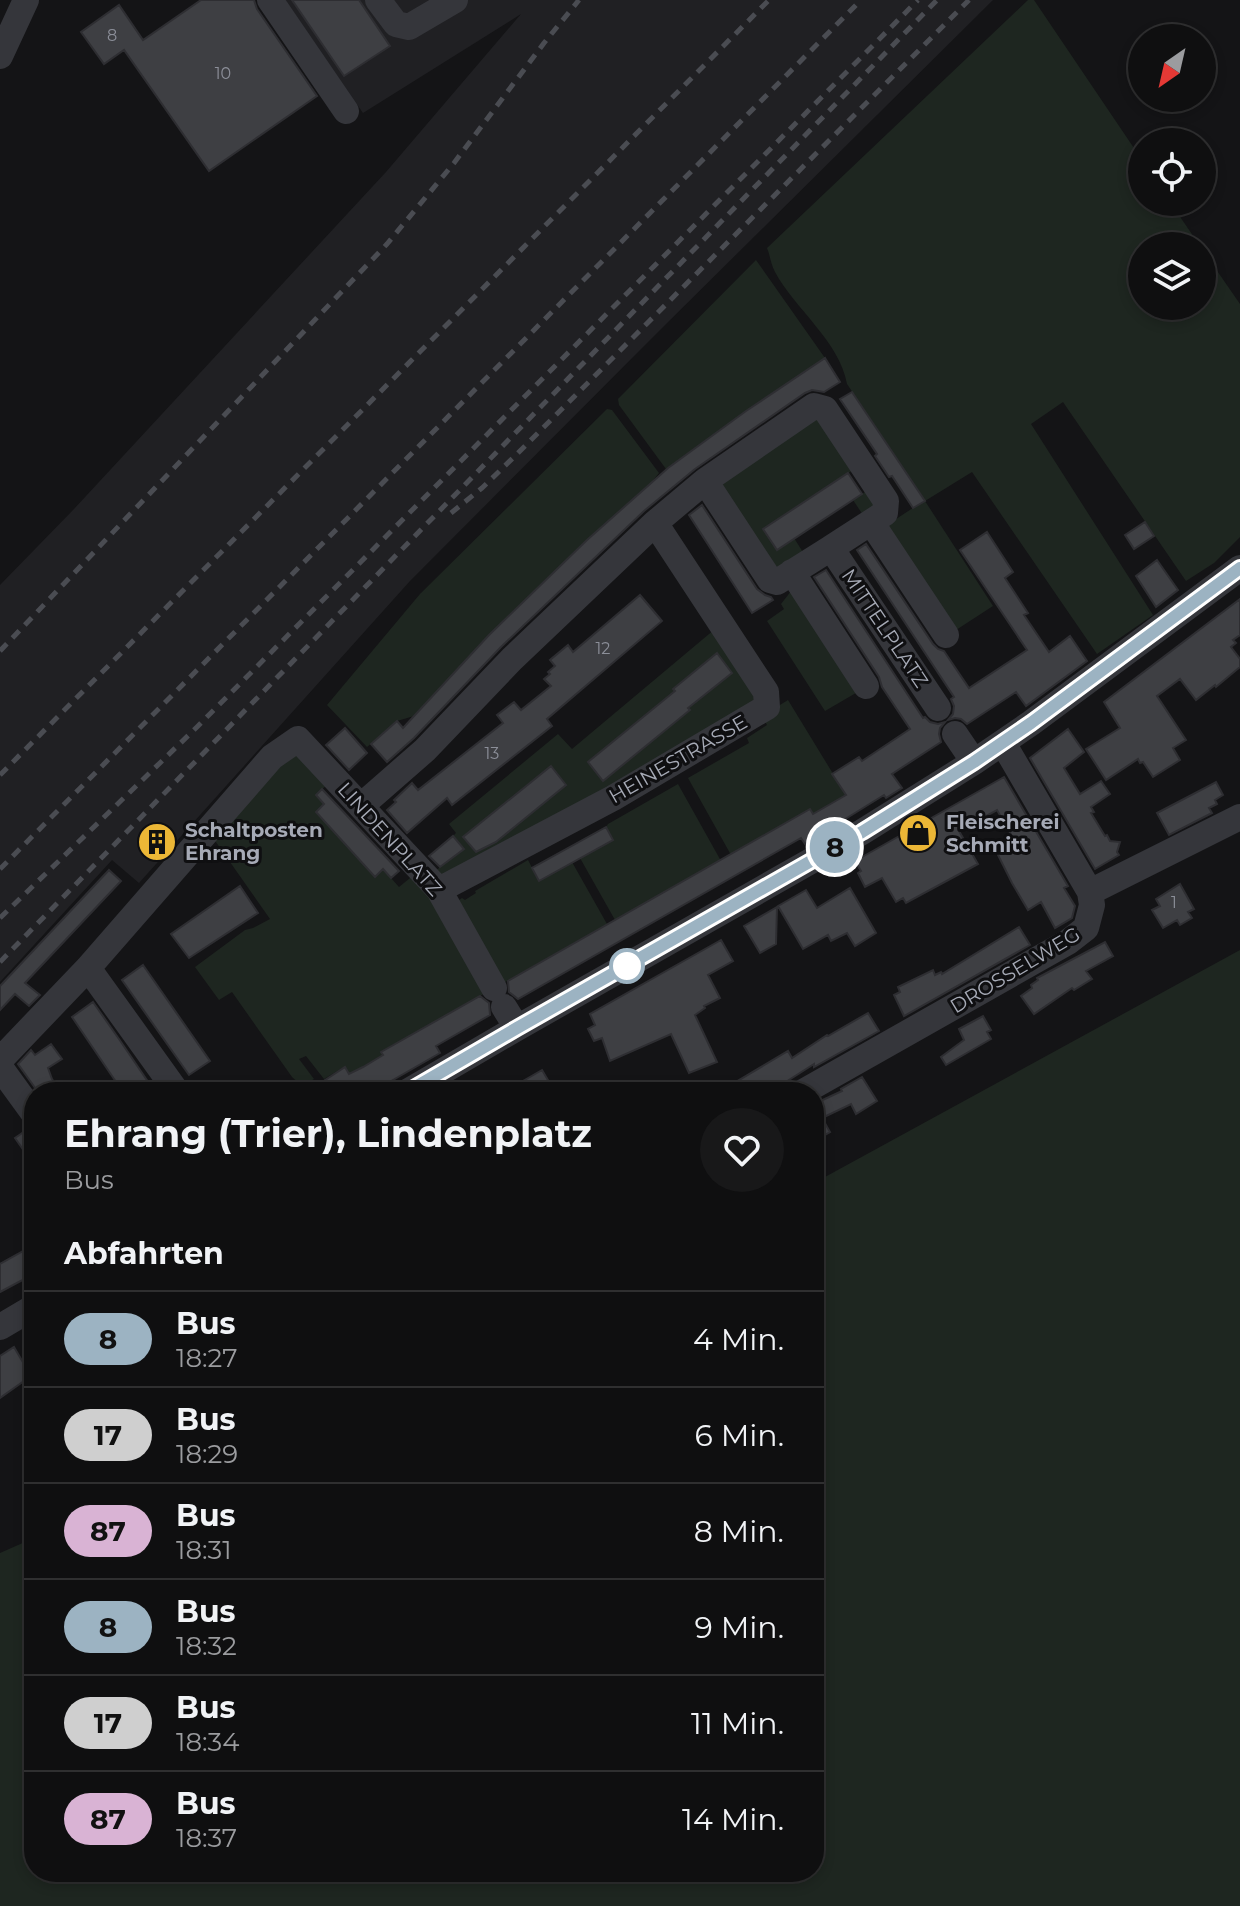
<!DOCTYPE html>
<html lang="de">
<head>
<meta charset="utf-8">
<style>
	:root { --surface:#0f0f10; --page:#181819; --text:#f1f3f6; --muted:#9b9c9f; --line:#2f2f30 }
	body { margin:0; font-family:Montserrat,sans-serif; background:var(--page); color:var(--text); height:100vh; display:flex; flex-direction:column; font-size:30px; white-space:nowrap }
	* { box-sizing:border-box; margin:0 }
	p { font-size:26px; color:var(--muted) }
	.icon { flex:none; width:44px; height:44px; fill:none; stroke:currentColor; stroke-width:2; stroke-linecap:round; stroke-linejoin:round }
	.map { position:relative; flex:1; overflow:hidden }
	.details { position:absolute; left:24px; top:1082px; width:800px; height:800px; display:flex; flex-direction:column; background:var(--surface); border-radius:32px; box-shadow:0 4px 12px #0003,0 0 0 2px var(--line) }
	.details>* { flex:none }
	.badge { padding:0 16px; border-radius:26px; font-size:28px; line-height:52px }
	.needle { width:52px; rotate:214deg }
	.controls { position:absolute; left:1128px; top:24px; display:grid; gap:16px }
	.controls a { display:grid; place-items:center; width:88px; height:88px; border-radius:50%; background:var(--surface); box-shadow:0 4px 12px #0003,0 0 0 2px var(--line); font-size:40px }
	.map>.badge { position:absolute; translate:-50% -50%; box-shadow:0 0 0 4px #fff }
	h2 { padding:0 40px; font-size:30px; line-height:72px }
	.round { display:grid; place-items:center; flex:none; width:84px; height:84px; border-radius:42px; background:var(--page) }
	.overview { display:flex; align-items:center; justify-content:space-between; height:136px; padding:0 40px }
	h1 { font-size:38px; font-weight:700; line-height:60px }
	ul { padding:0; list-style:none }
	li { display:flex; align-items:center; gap:24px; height:96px; padding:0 40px; border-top:2px solid var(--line) }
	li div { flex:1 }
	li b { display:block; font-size:30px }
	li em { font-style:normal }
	li .badge { min-width:88px; font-weight:700; text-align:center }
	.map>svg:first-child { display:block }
</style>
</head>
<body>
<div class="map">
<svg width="1240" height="1906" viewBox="0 0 1240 1906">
	<rect width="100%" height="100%" fill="#141416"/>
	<path fill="#202023" d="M285,0H993L660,330L410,581L139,883L112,860L0,982V585L74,509L386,172L521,14L363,113Z"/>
	<path fill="#1e2620" d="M1028,0H1034L1142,160V202H1170L1200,246H1142V306H1202V249L1240,304V537L1214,563L1186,581L1063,402L1031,424L1153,615L1097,654L972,472L925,501L993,606L953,632L884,527L925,500L847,384C840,342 795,309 775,272C771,265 770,255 767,248Z
		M756,260L825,358L746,411L666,469L619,405L618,399Z
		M607,409L612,410L659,473L651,483L583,544L489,635L414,716L397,721L367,747L327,705L420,594Z
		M818,415L822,416L879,498L878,509L865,518L853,500L871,488L856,468L764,529L777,549L794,538L806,557L779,571L721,487V481Z
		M795,586L861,690L825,711L767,621L784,609L781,604Z
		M715,629L756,689V707L452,880L434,872L463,849L453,836L456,833L449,824L558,734L572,749Z
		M788,700L846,795L813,814L810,809L731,855L688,778L749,743L747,738L767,725L762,716Z
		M283,755H300L330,782L316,795L324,804L316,812L375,876L383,869L399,887L415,874L489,991L381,1052L382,1055L349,1075L344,1067L324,1079L306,1056L299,1059L314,1079L302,1086L292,1077L232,992L219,1000L195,967L245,930L253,928L270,919L211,835Z
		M678,784L721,861L615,920L580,858L613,840L606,827L608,824Z
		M528,860L539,881L572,862L607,924L500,985L453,904L462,898L465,900L476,893L475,891Z
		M1240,950V1906H0V1553L34,1538V1872H814V1183Z"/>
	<path fill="#3e3f43" stroke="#2e2e32" stroke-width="2" d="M201,0H254L257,9L317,96L209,171L124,50L104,64L81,32L119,5L143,40Z
		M292,0H359L390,46L344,76Z
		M825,358L840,382L824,392L812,390L805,393L695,469L644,511L501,647L414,738L387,762L371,744L397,721L403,728L489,635L587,540L668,468L746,411Z
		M852,392L925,501L913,508L892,476L889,477L875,456L877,454L840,399Z
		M848,473L862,494L777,550L763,529Z
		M702,505L757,589L765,595L771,597L773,600L752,613L689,515Z
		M1145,522L1154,536L1134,549L1125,535Z
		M987,532L1013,572L1005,578L1028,613L1024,615L1049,652L1070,636L1087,661L1026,706L1016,692L967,724L961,719L955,718L948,720L953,714L954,706L951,699L954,697L857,550L866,544L933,644L938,649L944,651L969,688L1027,650L960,550Z
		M1157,560L1178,590L1156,607L1136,576Z
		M826,570L923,718L925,717L930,722L938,724L945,722L940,728L939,734L941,742L892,774L902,788L886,798L884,795L805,844L801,838L518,999L509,992L508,981L810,809L813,814L846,795L832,774L859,757L862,761L910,729L882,687L879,677L814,577Z
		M640,595L662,621L547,719L552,726L452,805L447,798L407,833L387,810L396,802L394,800L412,783L418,790L503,723L497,715L514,702L521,710L551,686L544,679L550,674L548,672L555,666L550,660L568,645L573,652Z
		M1240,599V635L1233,640L1236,643L1231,647L1240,659V667L1216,687L1215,685L1196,700L1180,679L1157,696L1186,740L1173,748L1180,760L1153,777L1143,762L1140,763L1138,759L1106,780L1086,749L1120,728L1104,702Z
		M717,653L732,673L688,708L690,710L603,781L588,762L675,691L673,689Z
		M345,728L367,753L349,770L326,745Z
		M1068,729L1084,752L1064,768L1080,794L1101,781L1110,794L1091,807L1094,812L1091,813L1105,836L1107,835L1110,841L1120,842L1117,852L1119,855L1095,869L1030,758Z
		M551,766L566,785L496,842L476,852L463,837Z
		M1004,777L1068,886L1064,888L1075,906L1072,918L1055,928L1041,902L1028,910L1012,883L997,853L1016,843L997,810L959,831L978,864L906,903L903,898L896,902L882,878L865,887L858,873L861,871L855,861Z
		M1216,782L1223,795L1215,800L1217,804L1209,808L1212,813L1169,835L1157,813Z
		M322,789L399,871L391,878L383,869L375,877L316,812L324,804L316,795Z
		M606,827L613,840L539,881L532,868Z
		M453,836L464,849L440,867L429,856Z
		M109,870L121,881L25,983L40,995L29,1006L15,994L0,1010V986Z
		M1180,884L1194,909L1188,912L1192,918L1180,925L1177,920L1163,928L1152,910L1160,906L1156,899Z
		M240,886L258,913L189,958L171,934Z
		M850,888L876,933L855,946L847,933L831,941L828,935L803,949L778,906L806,890L817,908Z
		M777,907L776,944L760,953L744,926Z
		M1019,927L1030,945L904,1016L894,995L900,992L898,987L933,970L935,975L941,972L942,974Z
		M721,940L733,961L708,975L720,998L704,1006L705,1008L695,1015L717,1062L689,1073L671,1034L610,1061L602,1038L594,1041L588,1029L595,1025L590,1014Z
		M1105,942L1113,956L1086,971L1092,979L1074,990L1072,988L1034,1014L1021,996L1032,988L1031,985L1038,980L1037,978Z
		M143,965L210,1061L189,1075L122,980Z
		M480,996L489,1003L490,1015L436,1046L440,1053L372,1092H307L345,1067L349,1074L363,1067L383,1055L381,1052Z
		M93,1002L119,1039L155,1092H123L112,1076L72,1017Z
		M868,1013L879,1031L814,1067V1064L770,1092H719L788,1051L792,1058L827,1035L828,1036Z
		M983,1016L991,1030L987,1032L991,1039L946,1065L941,1057L964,1040L959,1029Z
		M51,1044L62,1059L48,1068L52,1079L61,1092H38L18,1064L31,1050L35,1055Z
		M542,1070L555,1092H504Z
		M862,1077L877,1101L856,1114L851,1104L822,1118L830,1132L814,1141V1104L842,1091L841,1089Z
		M28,1129L34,1130V1165L15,1138Z
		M34,1245V1274L0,1292V1264Z
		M14,1347L31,1376L0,1398V1356Z"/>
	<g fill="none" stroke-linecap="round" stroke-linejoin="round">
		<path stroke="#35363b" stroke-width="26" d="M270,0L346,111
			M378,0L396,24L409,27L455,0
			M0,56L26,0
			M871,522L946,635
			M831,548L885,513L886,501L825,409L814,406L705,481L770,580L777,582L831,548L938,708
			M792,572L866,686
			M955,734L974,762
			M361,806L425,750L512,659L655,523L705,481
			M439,890L613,798L767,707L766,692L655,523
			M1090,892L1240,817
			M88,968L177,1092
			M504,1007L517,1028
			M0,1060L88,968L272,757L298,739L439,890L494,988
			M0,1067L34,1114
			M407,1092L517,1028L862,832L974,762L1031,723L1240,568
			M803,1092L1068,942L1086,928L1092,905L1090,892L1003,743
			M0,1327L34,1307"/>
		<path stroke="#4a4c52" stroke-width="5" stroke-dasharray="10 8" stroke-linecap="butt" d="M451,513L482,488L515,456L969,0
			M0,651L387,244L454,163L544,43L579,0
			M0,775L769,0
			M0,869L861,0
			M0,918L197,727L918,0
			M0,962L937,0"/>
	</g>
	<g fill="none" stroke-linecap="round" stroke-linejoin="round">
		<g stroke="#fff" stroke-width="18">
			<path id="line" d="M407,1092L517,1028L862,832L974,762L1031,723L1240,568"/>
		</g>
		<use href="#line" stroke="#9cb3c2" stroke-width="12"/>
	</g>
	<defs>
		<g id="shop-disc" transform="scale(2)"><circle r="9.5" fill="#ecb736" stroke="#0f0f11"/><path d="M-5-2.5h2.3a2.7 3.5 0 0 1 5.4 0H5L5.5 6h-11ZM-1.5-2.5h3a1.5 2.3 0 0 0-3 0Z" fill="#111"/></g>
		<g id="building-disc" transform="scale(2)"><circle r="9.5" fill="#ecb736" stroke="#0f0f11"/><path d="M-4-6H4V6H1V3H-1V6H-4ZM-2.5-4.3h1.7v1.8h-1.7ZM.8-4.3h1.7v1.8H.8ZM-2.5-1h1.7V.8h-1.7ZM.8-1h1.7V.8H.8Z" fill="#111"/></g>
	</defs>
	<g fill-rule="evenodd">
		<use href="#shop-disc" x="918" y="833"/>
		<use href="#building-disc" x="157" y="842"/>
	</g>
	<circle fill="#fff" stroke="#9cb3c2" stroke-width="4" cx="627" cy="966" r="16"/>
	<g text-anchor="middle" stroke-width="6" stroke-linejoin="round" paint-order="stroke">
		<g font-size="16" fill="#8c8f99">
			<text x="112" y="41">8</text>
			<text x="223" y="79">10</text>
			<text x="603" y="654">12</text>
			<text x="492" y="759">13</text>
			<text x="1174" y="908">1</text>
		</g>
		<g font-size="20" fill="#a6aab6" stroke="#0f0f11">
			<text transform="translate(885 628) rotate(56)" y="7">MITTELPLATZ</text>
			<text transform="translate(678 759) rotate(-30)" y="7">HEINESTRASSE</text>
			<text transform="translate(390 839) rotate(48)" y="7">LINDENPLATZ</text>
			<text transform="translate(1015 970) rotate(-31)" y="7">DROSSELWEG</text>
		</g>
		<g font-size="20" font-weight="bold" fill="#a6aab6" stroke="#0f0f11" text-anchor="start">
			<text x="946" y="829">Fleischerei<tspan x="946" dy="23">Schmitt</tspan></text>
			<text x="185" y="837">Schaltposten<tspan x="185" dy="23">Ehrang</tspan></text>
		</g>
	</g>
</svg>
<div class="controls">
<a><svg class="needle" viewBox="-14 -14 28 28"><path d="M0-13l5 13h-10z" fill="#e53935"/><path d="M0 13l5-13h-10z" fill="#9b9c9f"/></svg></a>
<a><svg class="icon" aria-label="locate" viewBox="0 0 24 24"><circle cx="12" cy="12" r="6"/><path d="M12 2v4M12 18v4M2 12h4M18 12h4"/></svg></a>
<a><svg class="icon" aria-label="layers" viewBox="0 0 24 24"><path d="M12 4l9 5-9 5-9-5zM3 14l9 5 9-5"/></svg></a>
</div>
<b class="badge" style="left:835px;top:847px;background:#9cb3c2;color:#111">8</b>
<section class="details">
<div class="overview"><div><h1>Ehrang (Trier), Lindenplatz</h1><p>Bus</p></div><a class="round"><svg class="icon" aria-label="heart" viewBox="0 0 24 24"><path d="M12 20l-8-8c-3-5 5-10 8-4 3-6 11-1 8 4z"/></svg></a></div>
<h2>Abfahrten</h2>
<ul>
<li><span class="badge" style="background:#9cb3c2;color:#111">8</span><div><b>Bus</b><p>18:27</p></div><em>4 Min.</em></li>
<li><span class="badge" style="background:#cfcfcf;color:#111">17</span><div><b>Bus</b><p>18:29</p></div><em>6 Min.</em></li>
<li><span class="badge" style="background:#d9b3d4;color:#111">87</span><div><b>Bus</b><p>18:31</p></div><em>8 Min.</em></li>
<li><span class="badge" style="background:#9cb3c2;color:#111">8</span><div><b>Bus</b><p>18:32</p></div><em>9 Min.</em></li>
<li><span class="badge" style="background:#cfcfcf;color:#111">17</span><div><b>Bus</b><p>18:34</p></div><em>11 Min.</em></li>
<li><span class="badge" style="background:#d9b3d4;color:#111">87</span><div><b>Bus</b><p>18:37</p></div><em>14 Min.</em></li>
</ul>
</section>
</div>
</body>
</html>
